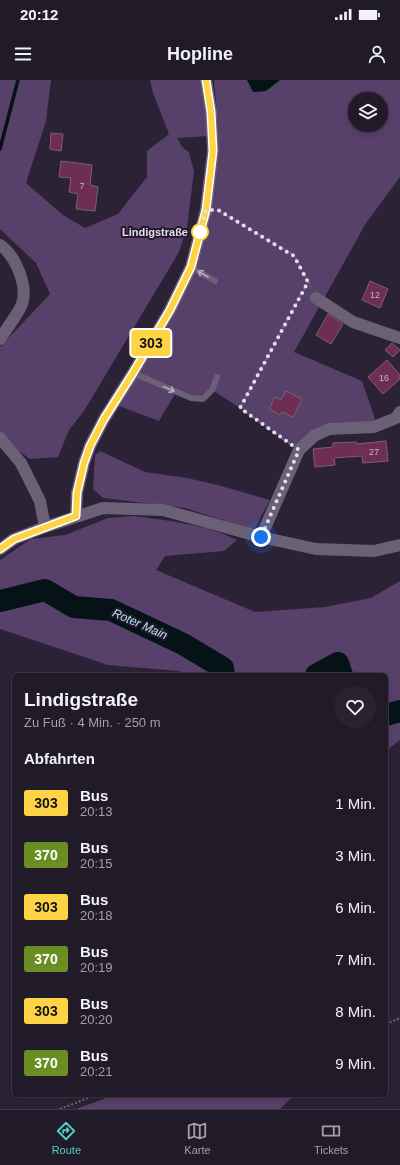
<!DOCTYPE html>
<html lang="de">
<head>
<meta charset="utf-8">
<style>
	:root { --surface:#211a28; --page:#292330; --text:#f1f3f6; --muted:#a2a1a8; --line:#3e3845; --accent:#54cdc8 }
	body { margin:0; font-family:Helvetica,sans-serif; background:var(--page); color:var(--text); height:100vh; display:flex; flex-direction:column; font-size:15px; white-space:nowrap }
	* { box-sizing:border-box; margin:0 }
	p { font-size:13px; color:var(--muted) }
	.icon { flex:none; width:22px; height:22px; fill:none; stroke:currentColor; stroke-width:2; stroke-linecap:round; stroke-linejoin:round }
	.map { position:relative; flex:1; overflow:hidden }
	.drawer { position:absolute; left:12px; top:593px; width:376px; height:424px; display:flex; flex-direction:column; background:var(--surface); border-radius:6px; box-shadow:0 2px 6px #0003,0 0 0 1px var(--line) }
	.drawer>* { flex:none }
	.badge { padding:0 8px; border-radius:3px; font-size:14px; line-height:26px }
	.tools { position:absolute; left:348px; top:12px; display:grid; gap:8px }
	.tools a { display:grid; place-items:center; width:40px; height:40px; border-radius:50%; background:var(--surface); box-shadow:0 2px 6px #0003,0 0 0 1px var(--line); font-size:20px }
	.you { position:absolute; width:20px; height:20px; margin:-10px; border:3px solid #fff; border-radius:50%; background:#1a73e8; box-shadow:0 0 0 6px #1a73e833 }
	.map>.badge { position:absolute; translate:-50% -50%; box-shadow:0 0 0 2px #fff }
	h2 { padding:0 12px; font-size:15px; line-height:36px }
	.round { display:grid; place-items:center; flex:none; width:42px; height:42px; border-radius:21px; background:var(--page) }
	.overview { display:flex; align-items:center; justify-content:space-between; height:68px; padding:0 12px }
	h1 { font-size:19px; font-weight:700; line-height:30px }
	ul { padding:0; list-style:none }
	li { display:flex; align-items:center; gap:12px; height:52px; padding:0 12px }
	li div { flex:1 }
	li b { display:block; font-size:15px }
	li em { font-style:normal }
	li .badge { min-width:44px; font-weight:700; text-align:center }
	.status { display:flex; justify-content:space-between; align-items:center; height:28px; padding:0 20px; background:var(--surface); direction:ltr }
	.status svg { height:11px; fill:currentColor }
	header { display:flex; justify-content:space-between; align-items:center; height:52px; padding:0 12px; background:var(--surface); font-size:18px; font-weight:700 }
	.menu { display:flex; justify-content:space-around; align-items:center; height:56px; border-top:1px solid var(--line); background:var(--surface); font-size:11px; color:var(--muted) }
	.menu a { display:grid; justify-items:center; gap:2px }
	.menu .on { color:var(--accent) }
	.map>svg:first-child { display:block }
</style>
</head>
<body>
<div class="status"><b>20:12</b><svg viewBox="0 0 49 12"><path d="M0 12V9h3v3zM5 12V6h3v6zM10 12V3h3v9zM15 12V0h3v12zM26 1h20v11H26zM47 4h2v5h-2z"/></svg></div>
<header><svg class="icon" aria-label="menu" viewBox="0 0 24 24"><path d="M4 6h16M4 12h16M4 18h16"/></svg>Hopline<svg class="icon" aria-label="person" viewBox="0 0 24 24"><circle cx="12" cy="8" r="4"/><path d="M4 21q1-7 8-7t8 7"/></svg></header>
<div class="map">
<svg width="400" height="1029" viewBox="0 0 400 1029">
	<rect width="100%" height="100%" fill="#2c2236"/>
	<path fill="#57406a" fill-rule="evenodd" d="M0,0H51L46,41L26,103L63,135L85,148L118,134L147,97V71L169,54L153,13L150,0H201L207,35L208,56L177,58L183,68L189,72L194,92L187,147L179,172L84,331L69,350L58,377L30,379L2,359L0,356V267L50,214L36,183L0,149Z
		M214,0H400V97L366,143L294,272L362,301L377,345L329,349L299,370L240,328L212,310L203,319L176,312L159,341L119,326L141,290L211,125L218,80V47ZM355,19H381V45H355Z
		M100,371L145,392L187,398L218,405L270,420L254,450L185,428L103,418L93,409L95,375Z
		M134,436C169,441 205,444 237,460L224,471L165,476L156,490L255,532L325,527L371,518L400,501V660L386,671V595H180L179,591L108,585L0,549V480L31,459L65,455L108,438Z
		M115,1015H294L280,1029H76Z"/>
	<path fill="#051216" d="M247,0H280L266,11L253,12Z"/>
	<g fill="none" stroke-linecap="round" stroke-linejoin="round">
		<path stroke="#051216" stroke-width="3.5" d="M0,69L18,0"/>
		<path stroke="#051216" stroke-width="22" d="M0,521L45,510L74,527L111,530L183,564L223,588L224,595
			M316,595L338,583L342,595
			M386,635L400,631"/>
	</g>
	<path fill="#6e2d53" stroke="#7b616e" d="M51,53L63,54L61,71L50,69Z
		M61,81L92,85L90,105L98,107L95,131L76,129L78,114L69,112L71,98L59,97Z
		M370,201L388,209L380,228L362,220Z
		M328,234L343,244L331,264L316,255Z
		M392,263L400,270L393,277L385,270Z
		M387,280L400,295V299L383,314L368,297Z
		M286,311L302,319L293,337L282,332L280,335L269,329L275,317L281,320Z
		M386,361L388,381L363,383L362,376L334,378L335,385L315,387L313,369L333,367V363L356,362L357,364Z"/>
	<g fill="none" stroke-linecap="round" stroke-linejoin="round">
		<path stroke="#706778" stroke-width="2" stroke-dasharray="2 2" stroke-linecap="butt" d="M217,130L294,175L311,207
			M290,364L240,328L308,202
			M386,944L400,938
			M60,1029L96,1015"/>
		<path stroke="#6c6077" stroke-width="6" d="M191,187L215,201
			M133,293L191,318L203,319L212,310L217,297"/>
		<path stroke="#6c6077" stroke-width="12" d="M0,165C16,176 28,206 22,224C20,231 5,251 0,259
			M316,218L353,242L400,258
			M0,358L21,383L40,421L45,447
			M76,436L77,413L84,383L90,366L104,339L133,293L170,230L191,187L206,130L213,71L211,32L206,0
			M261,457L299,370L314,356L329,349L374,347L396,338L400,332"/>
		<path stroke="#6c6077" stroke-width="12" d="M0,469L14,459L45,447L103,428L163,430L261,457L316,469L374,471L400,465"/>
	</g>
	<defs><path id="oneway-shaft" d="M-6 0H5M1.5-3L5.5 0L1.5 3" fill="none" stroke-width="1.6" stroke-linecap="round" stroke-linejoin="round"/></defs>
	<g stroke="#b5acbd">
		<use href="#oneway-shaft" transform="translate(203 194) rotate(-150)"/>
		<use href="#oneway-shaft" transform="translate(169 309) rotate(24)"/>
	</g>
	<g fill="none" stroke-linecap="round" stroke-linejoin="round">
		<g stroke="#fff" stroke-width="9">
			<path id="line" d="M0,469L14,459L76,436L77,413L84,383L90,366L104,339L133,293L170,230L191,187L206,130L213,71L211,32L206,0"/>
		</g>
		<use href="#line" stroke="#ffd444" stroke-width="6"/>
		<path stroke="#e5deeb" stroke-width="4" stroke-dasharray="0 7.2" d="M200,152L206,130H218L294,176L308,202L240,328L299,370L261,457"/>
	</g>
	<circle fill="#fff" stroke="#ffd444" stroke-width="2" cx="200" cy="152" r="8"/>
	<g text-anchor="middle" stroke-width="4" stroke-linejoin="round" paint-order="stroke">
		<g font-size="9" fill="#c7b2c5">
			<text x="82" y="109">7</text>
			<text x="375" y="218">12</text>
			<text x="384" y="301">16</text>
			<text x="374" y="375">27</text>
		</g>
		<g font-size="11" font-weight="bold" fill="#e5deeb" stroke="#23182c" text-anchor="end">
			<text x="188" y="156">Lindigstraße</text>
		</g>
		<g font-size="12" font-style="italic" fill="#b3e2f3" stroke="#23182c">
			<text transform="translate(140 544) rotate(24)" y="4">Roter Main</text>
		</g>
	</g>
</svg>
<div class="tools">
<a><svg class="icon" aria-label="layers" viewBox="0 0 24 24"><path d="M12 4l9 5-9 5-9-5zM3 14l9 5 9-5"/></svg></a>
</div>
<div class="you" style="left:261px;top:457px"></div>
<b class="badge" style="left:151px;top:263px;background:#ffd444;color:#111">303</b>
<section class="drawer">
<div class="overview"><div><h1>Lindigstraße</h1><p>Zu Fuß · 4 Min. · 250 m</p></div><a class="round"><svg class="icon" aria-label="heart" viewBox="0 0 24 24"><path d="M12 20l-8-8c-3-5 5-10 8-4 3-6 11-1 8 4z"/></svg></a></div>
<h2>Abfahrten</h2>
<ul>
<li><span class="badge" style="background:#ffd444;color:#111">303</span><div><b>Bus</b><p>20:13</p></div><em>1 Min.</em></li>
<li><span class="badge" style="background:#6b8e23;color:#fff">370</span><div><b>Bus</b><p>20:15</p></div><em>3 Min.</em></li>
<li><span class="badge" style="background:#ffd444;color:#111">303</span><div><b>Bus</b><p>20:18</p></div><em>6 Min.</em></li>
<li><span class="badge" style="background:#6b8e23;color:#fff">370</span><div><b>Bus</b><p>20:19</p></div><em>7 Min.</em></li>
<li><span class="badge" style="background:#ffd444;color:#111">303</span><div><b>Bus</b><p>20:20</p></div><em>8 Min.</em></li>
<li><span class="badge" style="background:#6b8e23;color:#fff">370</span><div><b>Bus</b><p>20:21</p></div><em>9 Min.</em></li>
</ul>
</section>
</div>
<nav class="menu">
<a class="on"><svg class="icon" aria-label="directions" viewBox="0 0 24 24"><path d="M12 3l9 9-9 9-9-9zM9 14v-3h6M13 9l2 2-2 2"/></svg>Route</a>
<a><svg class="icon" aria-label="map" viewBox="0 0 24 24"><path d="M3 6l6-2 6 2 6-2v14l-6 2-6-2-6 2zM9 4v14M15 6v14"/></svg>Karte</a>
<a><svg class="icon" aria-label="tickets" viewBox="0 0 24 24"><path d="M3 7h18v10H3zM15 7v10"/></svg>Tickets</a>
</nav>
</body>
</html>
